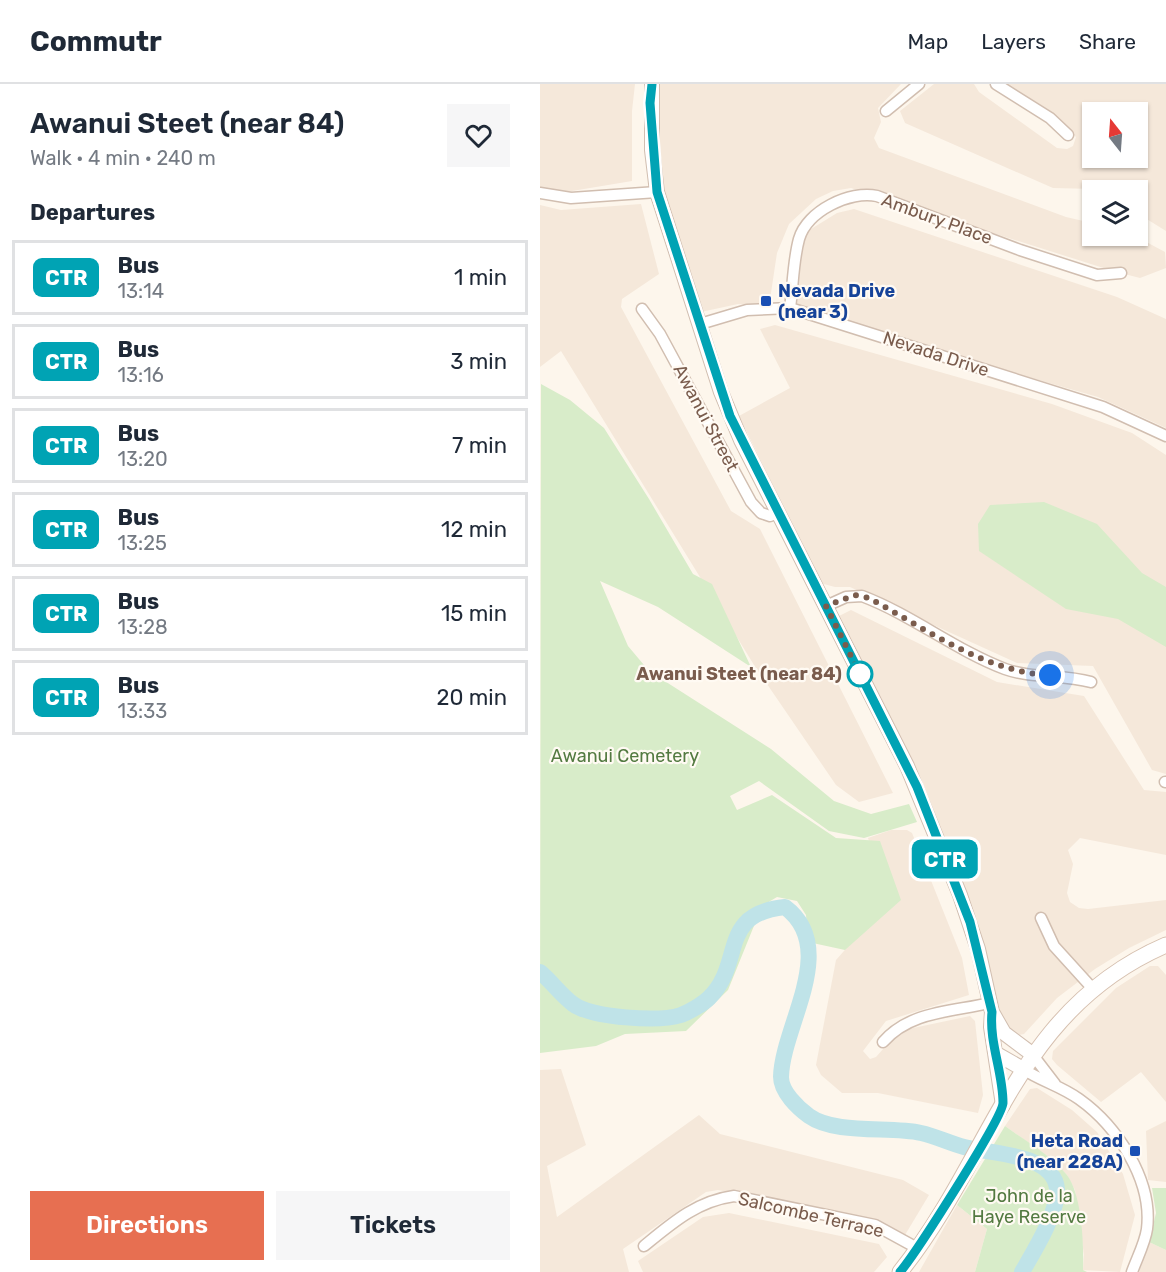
<!DOCTYPE html>
<html lang="en">
<head>
<meta charset="utf-8">
<style>
	:root { --surface:#fff; --page:#f6f6f7; --text:#1f2937; --muted:#747a83; --line:#e0e1e3; --accent:#e76f51 }
	body { margin:0; font-family:Rubik,sans-serif; background:var(--page); color:var(--text); height:100vh; display:flex; flex-direction:column; font-size:22px; white-space:nowrap }
	* { box-sizing:border-box; margin:0 }
	p { font-size:20px; color:var(--muted) }
	.icon { flex:none; width:33px; height:33px; fill:none; stroke:currentColor; stroke-width:2; stroke-linecap:round; stroke-linejoin:round }
	.map { position:relative; flex:1; overflow:hidden }
	.details { display:flex; flex-direction:column; background:var(--surface); width:540px }
	.details>* { flex:none }
	.badge { padding:0 12px; border-radius:9px; font-size:21px; line-height:39px }
	.needle { width:39px; rotate:343deg }
	.controls { position:absolute; left:542px; top:18px; display:grid; gap:12px }
	.controls a { display:grid; place-items:center; width:66px; height:66px; border-radius:0px; background:var(--surface); box-shadow:0 2px 4px #0004; font-size:30px }
	.you { position:absolute; width:30px; height:30px; margin:-15px; border:4px solid #fff; border-radius:50%; background:#1a73e8; box-shadow:0 0 0 9px #1a73e833 }
	.map>.badge { position:absolute; translate:-50% -50%; box-shadow:0 0 0 3px #fff }
	h2 { padding:0 30px; font-size:22px; line-height:54px }
	.round { display:grid; place-items:center; flex:none; width:63px; height:63px; border-radius:0px; background:var(--page) }
	.overview { display:flex; align-items:center; justify-content:space-between; height:102px; padding:0 30px }
	h1 { font-size:28px; font-weight:600; line-height:45px }
	.action { display:flex; gap:12px; margin-top:auto; padding:12px 30px }
	.action a { flex:1; height:69px; border-radius:0px; background:var(--accent); color:#fff; font-size:24px; font-weight:600; line-height:69px; text-align:center }
	.action a+a { background:var(--page); color:var(--text) }
	ul { padding:0; list-style:none }
	li { display:flex; align-items:center; gap:18px; height:75px; margin:0 12px 9px; padding:0 18px; border:3px solid var(--line); border-radius:0px }
	li div { flex:1 }
	li b { display:block; font-size:22px }
	li em { font-style:normal }
	li .badge { min-width:66px; font-weight:700; text-align:center }
	header { display:flex; align-items:center; gap:36px; box-sizing:border-box; height:84px; padding:0 30px; background:var(--surface); border-bottom:2px solid var(--line) }
	header strong { font-size:28px }
	nav { display:flex; gap:33px; margin-inline-start:auto; font-size:21px }
	main { display:flex; flex:1; min-height:0 }
	.map>svg:first-child { display:block }
</style>
</head>
<body>
<header>
<strong>Commutr</strong>
<nav><a>Map</a><a>Layers</a><a>Share</a></nav>
</header>
<main>
<section class="details">
<div class="overview"><div><h1>Awanui Steet (near 84)</h1><p>Walk · 4 min · 240 m</p></div><a class="round"><svg class="icon" aria-label="heart" viewBox="0 0 24 24"><path d="M12 20l-8-8c-3-5 5-10 8-4 3-6 11-1 8 4z"/></svg></a></div>
<h2>Departures</h2>
<ul>
<li><span class="badge" style="background:#00a3b4;color:#fff">CTR</span><div><b>Bus</b><p>13:14</p></div><em>1 min</em></li>
<li><span class="badge" style="background:#00a3b4;color:#fff">CTR</span><div><b>Bus</b><p>13:16</p></div><em>3 min</em></li>
<li><span class="badge" style="background:#00a3b4;color:#fff">CTR</span><div><b>Bus</b><p>13:20</p></div><em>7 min</em></li>
<li><span class="badge" style="background:#00a3b4;color:#fff">CTR</span><div><b>Bus</b><p>13:25</p></div><em>12 min</em></li>
<li><span class="badge" style="background:#00a3b4;color:#fff">CTR</span><div><b>Bus</b><p>13:28</p></div><em>15 min</em></li>
<li><span class="badge" style="background:#00a3b4;color:#fff">CTR</span><div><b>Bus</b><p>13:33</p></div><em>20 min</em></li>
</ul>
<div class="action"><a>Directions</a><a>Tickets</a></div>
</section>
<div class="map">
<svg width="626" height="1188" viewBox="0 0 626 1188">
	<rect width="100%" height="100%" fill="#fdf6ec"/>
	<path fill="#f5e8da" fill-rule="evenodd" d="M0,0H95L92,27V97L20,109L0,107Z
		M114,0H361L338,24L341,38L334,54L339,64L526,133L552,139V152H595L625,168L626,184L600,194L573,187L311,104L293,107L276,115L249,140L237,169L229,222L198,220L161,228L124,108L112,15Z
		M394,0H434L439,8L517,64L527,65L533,62L536,53L529,46L460,0H626V147L597,129V106L513,104L365,39L360,27ZM552,28H597V74H552Z
		M101,120L119,190L82,215L81,223L191,427L220,445L353,709L319,718L296,701L214,581L21,267L0,283V121L21,126Z
		M314,125L577,213L626,235V344L558,313L253,226L263,150L297,129Z
		M235,241L512,320L592,349L626,371V690L612,686L553,582L477,579L310,503H295L280,499L199,332L250,304L220,245Z
		M311,526L457,598L544,612L604,706L626,708V771L540,754L528,766L533,780L527,809L530,818L539,824L548,825L626,816V846L589,864L555,885L517,914L484,950L473,952L456,927L442,854L387,718L297,533Z
		M351,746H367L372,749L422,874L429,911L346,937L323,967L330,975L336,973L359,947L430,932L435,937L443,1011L438,1029L338,1009H302L281,991L276,981L296,876L348,817L328,754Z
		M610,882H618L626,891V1018L601,988L561,1018L517,981L512,975L513,967L576,904Z
		M21,985L46,1061L7,1082L17,1133L159,1031L180,1050L363,1096L389,1111L365,1151L333,1137L178,1106L166,1108L83,1165L89,1188H0V986Z
		M497,1004L532,1026L557,1048L583,1090L595,1131L580,1188L543,1186L544,1171L535,1106L527,1091L514,1077L465,1042L490,1005Z
		M626,1037V1098L608,1096L606,1047Z
		M417,1121L447,1145L435,1188H379Z
		M189,1129L339,1160L347,1173L334,1188H103L98,1177L163,1133Z
		M609,1158L626,1166V1188H599Z"/>
	<path fill="#d8ecc9" d="M1,300L30,316L64,344L109,415L153,490L172,500L211,583L118,523L60,497L88,562L109,587L231,665L294,717L331,730L369,720L377,738L324,754L289,747L219,697L190,712L197,726L232,711L296,754L340,757L361,816L305,866L268,858L266,831L257,817L237,813L222,822L188,906L146,947L85,950L56,962L0,969Z
		M504,418L557,440L602,489L626,503V563L578,535L526,525L439,467L438,440L450,421Z
		M465,1042C485,1057 511,1071 527,1091C542,1111 544,1161 543,1186L547,1188H435L447,1145L417,1121Z
		M612,1104H626V1166L609,1158L616,1129Z"/>
	<g fill="none" stroke-linecap="round" stroke-linejoin="round">
		<path stroke="#bfe3e8" stroke-width="16" d="M0,888C11,897 21,911 33,920C52,934 119,938 141,931C149,928 163,920 169,914C205,879 177,830 245,823C300,864 242,942 241,993C241,1008 258,1024 269,1032C296,1051 350,1042 381,1049C395,1052 409,1059 424,1063C449,1070 514,1069 517,1105C518,1129 494,1167 482,1188"/>
		<g stroke="#d1beb0" stroke-width="13">
			<path id="minor" d="M456,0L510,34L528,51
				M346,27L379,0
				M0,109L31,114L117,108
				M250,224C253,202 253,177 259,155C267,127 310,106 337,112L480,166L557,191L581,189
				M102,225L120,250L211,418L221,429L230,432L238,429
				M160,240L207,226L250,224L563,323L626,352
				M286,522L306,513L322,512C372,531 415,566 465,585C493,595 523,590 551,598
				M625,698H626
				M501,834L514,862L553,905
				M343,958C370,927 411,928 450,919
				M492,970L515,1000
				M483,985C501,997 521,1002 539,1015C577,1042 613,1096 607,1145C605,1159 597,1174 592,1188
				M104,1162C132,1139 157,1117 194,1112L335,1141L377,1164"/>
		</g>
		<g stroke="#d1beb0" stroke-width="16">
			<path id="tertiary" d="M112,0V66L117,108L181,308L201,356L367,682L420,811L438,865L452,928L451,943L463,1021
				M452,928L464,949L492,970
				M455,969L483,985"/>
		</g>
		<g stroke="#d6c0b0" stroke-width="17">
			<path id="secondary" d="M360,1188C454,1071 475,926 626,861"/>
		</g>
		<use href="#minor" stroke="#fff" stroke-width="10"/>
		<use href="#tertiary" stroke="#fff" stroke-width="14"/>
		<use href="#secondary" stroke="#fff" stroke-width="15"/>
	</g>
	<g fill="none" stroke-linecap="round" stroke-linejoin="round">
		<g stroke="#fff" stroke-width="14">
			<path id="line" d="M112,0L110,19L117,108L190,332L377,703L430,838L452,928C449,959 463,988 463,1019C462,1035 376,1169 360,1188"/>
		</g>
		<use href="#line" stroke="#00a3b4" stroke-width="9"/>
		<path stroke="#7a5c4d" stroke-width="6" stroke-dasharray="0 10.8" d="M320,590L286,522L315,511L329,514C384,544 447,589 510,591"/>
	</g>
	<g fill="#1a4fb4" stroke="#fffaf3" stroke-width="2">
		<rect x="220" y="211" width="12" height="12" rx="3"/>
		<rect x="589" y="1061" width="12" height="12" rx="3"/>
	</g>
	<circle fill="#fff" stroke="#00a3b4" stroke-width="3" cx="320" cy="590" r="12"/>
	<g text-anchor="middle" stroke-width="4.5" stroke-linejoin="round" paint-order="stroke">
		<g font-size="18" fill="#7a5c4d" stroke="#fffaf3">
			<text transform="translate(397 135) rotate(20)" y="6">Ambury Place</text>
			<text transform="translate(396 270) rotate(18)" y="6">Nevada Drive</text>
			<text transform="translate(166 334) rotate(62)" y="6">Awanui Street</text>
			<text transform="translate(271 1131) rotate(13)" y="6">Salcombe Terrace</text>
		</g>
		<g font-size="18" font-weight="bold" fill="#164399" stroke="#fffaf3" text-anchor="start">
			<text x="238" y="213">Nevada Drive<tspan x="238" dy="21">(near 3)</tspan></text>
			<text x="583" y="1063" text-anchor="end">Heta Road<tspan x="583" dy="21">(near 228A)</tspan></text>
		</g>
		<g font-size="18" font-weight="bold" fill="#7a5c4d" stroke="#fffaf3" text-anchor="end">
			<text x="302" y="596">Awanui Steet (near 84)</text>
		</g>
		<g font-size="18" fill="#537a41" stroke="#fffaf3">
			<text x="85" y="678">Awanui Cemetery</text>
			<text x="489" y="1118">John de la<tspan x="489" dy="21">Haye Reserve</tspan></text>
		</g>
	</g>
</svg>
<div class="controls">
<a><svg class="needle" viewBox="-14 -14 28 28"><path d="M0-13l5 13h-10z" fill="#e53935"/><path d="M0 13l5-13h-10z" fill="#747a83"/></svg></a>
<a><svg class="icon" aria-label="layers" viewBox="0 0 24 24"><path d="M12 4l9 5-9 5-9-5zM3 14l9 5 9-5"/></svg></a>
</div>
<div class="you" style="left:510px;top:591px"></div>
<b class="badge" style="left:405px;top:775px;background:#00a3b4;color:#fff">CTR</b>
</div>
</main>
</body>
</html>
